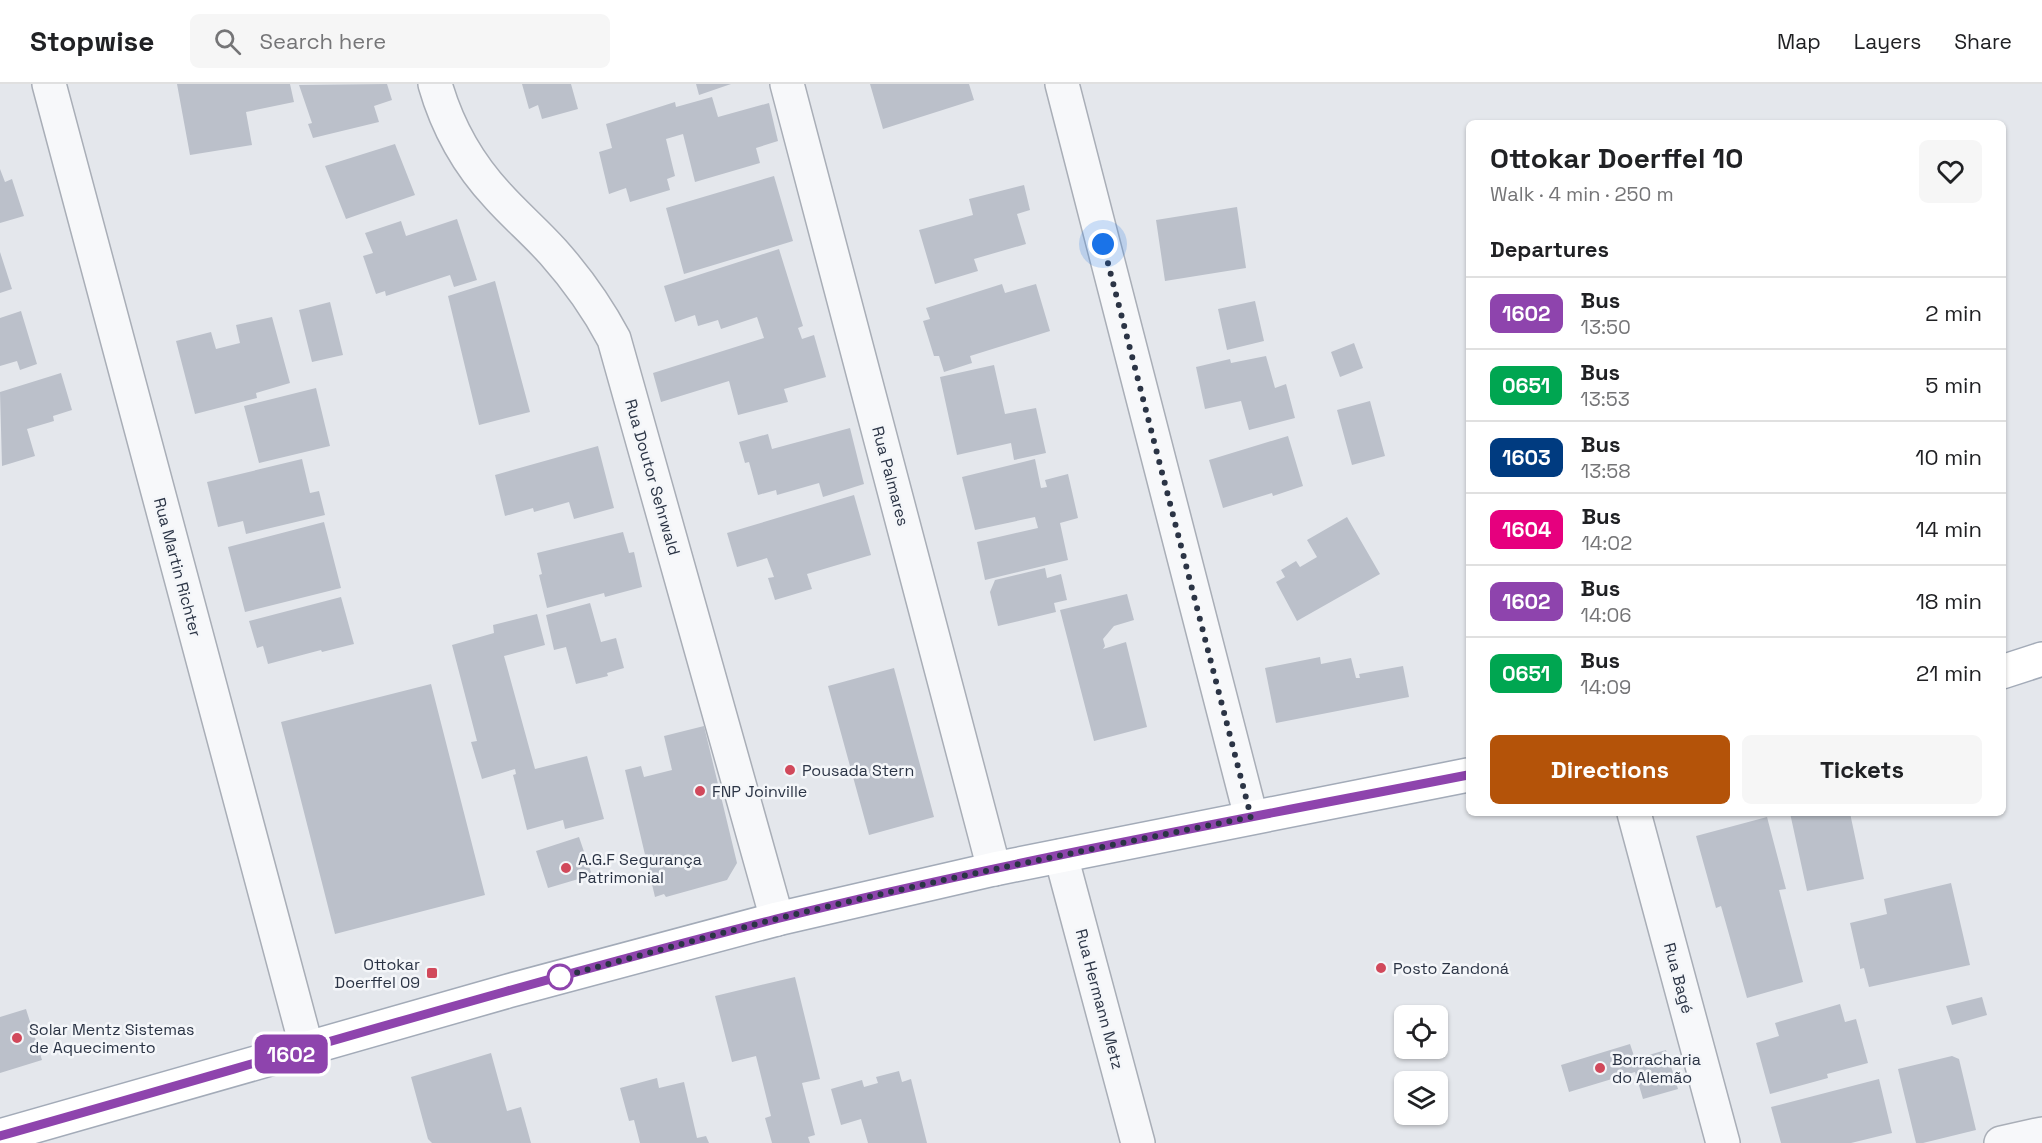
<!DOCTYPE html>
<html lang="en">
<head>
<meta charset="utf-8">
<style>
	:root { --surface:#fff; --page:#f6f6f6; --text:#202124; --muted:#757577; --line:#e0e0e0; --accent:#b45309 }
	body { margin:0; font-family:"Space Grotesk",sans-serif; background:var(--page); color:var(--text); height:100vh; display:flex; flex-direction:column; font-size:22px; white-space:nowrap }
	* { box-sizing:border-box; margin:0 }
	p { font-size:20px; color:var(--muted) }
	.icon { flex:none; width:33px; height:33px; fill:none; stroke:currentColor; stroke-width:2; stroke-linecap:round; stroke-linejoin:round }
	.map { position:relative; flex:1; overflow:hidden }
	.drawer { position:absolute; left:1466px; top:36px; width:540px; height:696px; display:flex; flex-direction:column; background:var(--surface); border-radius:9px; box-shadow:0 2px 4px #0004 }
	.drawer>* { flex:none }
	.badge { padding:0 12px; border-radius:9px; font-size:21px; line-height:39px }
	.buttons { position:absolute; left:1394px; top:921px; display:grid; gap:12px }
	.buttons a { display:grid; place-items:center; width:54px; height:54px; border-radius:9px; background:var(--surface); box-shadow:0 2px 4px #0004; font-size:30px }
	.you { position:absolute; width:30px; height:30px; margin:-15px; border:4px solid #fff; border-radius:50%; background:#1a73e8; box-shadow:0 0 0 9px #1a73e833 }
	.map>.badge { position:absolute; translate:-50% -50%; box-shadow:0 0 0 3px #fff }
	h2 { padding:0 24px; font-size:22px; line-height:54px }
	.round { display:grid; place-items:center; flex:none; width:63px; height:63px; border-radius:9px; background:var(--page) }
	.headline { display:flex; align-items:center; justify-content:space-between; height:102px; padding:0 24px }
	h1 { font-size:28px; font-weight:600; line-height:45px }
	.action { display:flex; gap:12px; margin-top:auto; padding:12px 24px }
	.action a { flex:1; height:69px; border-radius:9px; background:var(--accent); color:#fff; font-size:24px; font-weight:600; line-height:69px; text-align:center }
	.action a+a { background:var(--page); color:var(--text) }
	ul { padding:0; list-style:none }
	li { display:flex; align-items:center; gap:18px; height:72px; padding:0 24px; border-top:2px solid var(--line) }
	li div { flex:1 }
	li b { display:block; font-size:22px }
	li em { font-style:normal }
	li .badge { min-width:66px; font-weight:700; text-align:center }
	header { display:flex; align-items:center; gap:36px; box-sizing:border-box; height:84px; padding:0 30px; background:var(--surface); border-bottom:2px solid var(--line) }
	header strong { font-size:28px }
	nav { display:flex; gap:33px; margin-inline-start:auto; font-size:21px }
	.search { width:420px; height:54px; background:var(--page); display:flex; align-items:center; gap:15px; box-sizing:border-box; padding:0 21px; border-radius:9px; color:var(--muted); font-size:22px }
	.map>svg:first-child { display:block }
</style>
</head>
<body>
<header>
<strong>Stopwise</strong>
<div class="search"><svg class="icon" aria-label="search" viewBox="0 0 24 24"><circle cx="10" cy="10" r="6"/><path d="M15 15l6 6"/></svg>Search here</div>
<nav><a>Map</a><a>Layers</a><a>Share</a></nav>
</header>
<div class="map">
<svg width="2042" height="1059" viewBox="0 0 2042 1059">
	<rect width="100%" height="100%" fill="#e4e7ec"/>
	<path fill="#bbc0ca" d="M177,0H290L294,18L246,28L252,61L190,71Z
		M387,0L392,16L374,22L379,38L313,54L308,40L312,39L299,1Z
		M522,0H571L578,25L542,35L538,21L529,25Z
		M696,0H731L699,11Z
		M870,0H969L974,16L883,45Z
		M712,13L718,33L769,19L778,57L756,64L760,79L695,98L683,50L666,55L675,92L667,95L670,106L630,118L626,104L609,110L599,68L612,64L606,40L675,18L676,23Z
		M395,60L415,111L346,135L325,82Z
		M0,85L5,98L12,95L24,132L0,139Z
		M774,92L793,157L684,190L666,124Z
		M1024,101L1030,126L1017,130L1026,160L974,175L978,187L935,200L919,146L973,131L969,115Z
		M1237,123L1246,184L1165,197L1156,136Z
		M457,135L477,196L454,203L450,191L386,212L385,207L376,210L363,172L373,169L365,149L401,137L406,152Z
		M779,165L803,242L798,244L802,255L814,251L826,293L784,305L788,318L738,331L729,297L661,318L653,289L764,254L757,233L721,245L718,236L698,242L695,231L675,238L664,202Z
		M0,168L12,205L0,209Z
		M495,197L530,328L479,341L448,212Z
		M1002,200L1005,209L1036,200L1050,247L970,272L972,279L944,288L939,272H934L923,237L930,235L926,224Z
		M1255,217L1264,257L1227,266L1218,225Z
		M330,218L343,271L312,278L299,226Z
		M21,227L37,280L20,286L17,277L0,282V234Z
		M272,233L290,299L256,309L257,314L195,330L176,257L211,248L216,265L240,259L236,241Z
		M1354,259L1363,284L1340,293L1331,268Z
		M1266,272L1275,304L1286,300L1295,334L1249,346L1241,317L1205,325L1196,283L1230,275L1231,279Z
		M994,281L1005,330L1036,324L1046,369L1014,376L1011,359L957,371L940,293Z
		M61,289L72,326L53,332L54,337L27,345L35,372L2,382L0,308Z
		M316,304L330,362L259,379L244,322Z
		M1370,317L1385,372L1352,381L1337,326Z
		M850,344L864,400L823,413L819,399L777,411L776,406L758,411L749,378L745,379L739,358L768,350L772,365Z
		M1288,352L1303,402L1273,412L1272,409L1223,424L1209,376Z
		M598,362L614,424L574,435L569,418L534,428L533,424L505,432L495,391Z
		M302,375L310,409L319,407L325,431L246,450L243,437L218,443L207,398Z
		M1035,375L1041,404L1047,403L1045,396L1068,390L1078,434L1060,439L1068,476L985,496L977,458L1038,444L1035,433L975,446L962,393Z
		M854,411L871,471L807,490L812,505L775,516L768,494L774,493L767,474L737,483L727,449Z
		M1347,433L1380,490L1297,537L1276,498L1285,493L1281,486L1296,477L1300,483L1317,473L1307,456Z
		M324,438L341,504L245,528L228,463Z
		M623,448L629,469L634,468L642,503L605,513L604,509L547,524L539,491L542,490L537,469Z
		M1045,484L1047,494L1061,490L1067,516L1054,519L1056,528L998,542L990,508L995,496Z
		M1127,510L1134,536L1114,542L1103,555L1105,562L1103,565L1126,558L1147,643L1094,657L1060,526Z
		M341,513L354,560L322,568L321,566L268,580L263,562L257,564L249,537Z
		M590,519L601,558L616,554L624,584L607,589L608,592L576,600L566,563L554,566L546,531Z
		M537,530L545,561L504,572L535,685L587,672L604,735L565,745L563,736L527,746L513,691L516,690L515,685L482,695L471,658L477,657L452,561L494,549L493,541Z
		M1320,573L1321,580L1351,574L1356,594H1360L1359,590L1403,582L1409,613L1276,639L1265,584Z
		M894,584L934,733L869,751L828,602Z
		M431,600L485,811L335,850L281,638Z
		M704,642L737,779L727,796L666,813L664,810L655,813L625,686L641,682L644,693L672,686L664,652Z
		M1790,729H1850L1864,795L1807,807Z
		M1767,733L1786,805L1779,806L1803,898L1747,914L1721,822L1716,824L1696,752Z
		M579,753L592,791L548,804L536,767Z
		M1951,799L1970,881L1869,903L1864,884L1860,885V883L1850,839L1887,830L1884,815Z
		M795,893L820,995L802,999L815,1051L808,1053L810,1059H772L765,1034L771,1032L756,972L732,978L715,912Z
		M1982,913L1987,931L1952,941L1946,922Z
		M1840,920L1845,938L1856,935L1868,979L1827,990L1828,994L1770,1010L1756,959L1779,952L1775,939Z
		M26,925L42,976L0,989V933Z
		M1630,960L1635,975L1666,966L1678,1005L1643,1015L1635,988L1569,1008L1561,981Z
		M491,969L507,1027L521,1023L531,1059H432L428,1055L411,993Z
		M1952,972L1959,975L1976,1046L1923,1059H1916L1898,985Z
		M899,987L902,998L911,995L927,1059H868L861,1035L841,1041L831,1005L862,996L864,1003L878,999L876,993Z
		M657,994L659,1004L684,998L697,1054L706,1052L709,1059H640L634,1036L629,1037L620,1004Z
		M1879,995L1892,1049L1851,1059H1781L1771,1023Z"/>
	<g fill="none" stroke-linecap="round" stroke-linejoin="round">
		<g stroke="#a9aeb7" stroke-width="36">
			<path id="minor" d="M49,0L307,965
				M435,0C447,42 468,80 498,112C515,131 535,148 553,168C577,195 597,223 614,255L777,835
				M787,0L994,785
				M1062,0L1251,733
				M1634,729L1723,1059
				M1061,772L1138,1059
				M2001,1059L2042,1050"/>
		</g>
		<g stroke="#a3abb8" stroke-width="36">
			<path id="primary" d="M2002,588L2042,575
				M0,1052L508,907L777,835L994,785L1468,691"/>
		</g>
		<use href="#minor" stroke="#f7f8fa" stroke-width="33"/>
		<use href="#primary" stroke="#fff" stroke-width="33"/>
	</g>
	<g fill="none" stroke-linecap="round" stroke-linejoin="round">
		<g stroke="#fff" stroke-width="14">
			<path id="line" d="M0,1052C259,979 516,901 776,835C1005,778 1237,736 1468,691"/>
		</g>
		<use href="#line" stroke="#8e44ad" stroke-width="9"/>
		<path stroke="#2b3445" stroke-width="6" stroke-dasharray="0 10.8" d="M560,893L553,895C627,875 702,854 776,835C933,796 1092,765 1251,733L1103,160"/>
	</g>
	<g fill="#d1495b" stroke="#f4f6f9" stroke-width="2">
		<circle cx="790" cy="686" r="6"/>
		<circle cx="700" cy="707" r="6"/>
		<circle cx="566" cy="784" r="6"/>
		<circle cx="1381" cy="884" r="6"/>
		<rect x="426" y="883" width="12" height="12" rx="3"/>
		<circle cx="17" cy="954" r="6"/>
		<circle cx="1600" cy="984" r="6"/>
	</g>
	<circle fill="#fff" stroke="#8e44ad" stroke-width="3" cx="560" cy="893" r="12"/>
	<g text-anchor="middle" stroke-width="5" stroke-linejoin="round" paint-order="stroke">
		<g font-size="16" fill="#2b3445" stroke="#f4f6f9">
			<text transform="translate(891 392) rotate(75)" y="6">Rua Palmares</text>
			<text transform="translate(653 393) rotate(74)" y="6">Rua Doutor Sehrwald</text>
			<text transform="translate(178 483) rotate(75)" y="6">Rua Martin Richter</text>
			<text transform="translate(1679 894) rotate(75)" y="6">Rua Bagé</text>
			<text transform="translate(1100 915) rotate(75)" y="6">Rua Hermann Metz</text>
		</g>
		<g font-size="16" fill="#2b3445" stroke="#f4f6f9" text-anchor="start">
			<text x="802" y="692">Pousada Stern</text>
			<text x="712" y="713">FNP Joinville</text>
			<text x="578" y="781">A.G.F Segurança<tspan x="578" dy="18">Patrimonial</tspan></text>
			<text x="420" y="886" text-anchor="end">Ottokar<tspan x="420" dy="18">Doerffel 09</tspan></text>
			<text x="1393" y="890">Posto Zandoná</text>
			<text x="29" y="951">Solar Mentz Sistemas<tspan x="29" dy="18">de Aquecimento</tspan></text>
			<text x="1612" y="981">Borracharia<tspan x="1612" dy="18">do Alemão</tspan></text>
		</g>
	</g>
</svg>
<div class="buttons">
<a><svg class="icon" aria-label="locate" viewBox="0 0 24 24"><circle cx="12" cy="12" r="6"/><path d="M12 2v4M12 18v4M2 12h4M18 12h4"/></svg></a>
<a><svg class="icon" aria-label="layers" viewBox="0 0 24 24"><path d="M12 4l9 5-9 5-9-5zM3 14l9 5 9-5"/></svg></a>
</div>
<div class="you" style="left:1103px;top:160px"></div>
<b class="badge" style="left:291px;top:970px;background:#8e44ad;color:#fff">1602</b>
<section class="drawer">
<div class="headline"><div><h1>Ottokar Doerffel 10</h1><p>Walk · 4 min · 250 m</p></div><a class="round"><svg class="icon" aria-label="heart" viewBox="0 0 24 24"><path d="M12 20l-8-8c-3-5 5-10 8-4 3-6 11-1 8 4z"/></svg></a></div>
<h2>Departures</h2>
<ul>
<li><span class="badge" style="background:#8e44ad;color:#fff">1602</span><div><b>Bus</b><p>13:50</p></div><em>2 min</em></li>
<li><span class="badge" style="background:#00a651;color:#fff">0651</span><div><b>Bus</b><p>13:53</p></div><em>5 min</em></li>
<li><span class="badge" style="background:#003b80;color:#fff">1603</span><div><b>Bus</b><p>13:58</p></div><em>10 min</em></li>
<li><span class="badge" style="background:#e6007e;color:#fff">1604</span><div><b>Bus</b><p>14:02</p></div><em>14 min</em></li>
<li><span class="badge" style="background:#8e44ad;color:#fff">1602</span><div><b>Bus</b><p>14:06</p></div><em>18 min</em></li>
<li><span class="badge" style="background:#00a651;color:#fff">0651</span><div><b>Bus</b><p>14:09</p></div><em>21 min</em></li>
</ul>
<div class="action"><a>Directions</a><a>Tickets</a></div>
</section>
</div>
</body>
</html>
